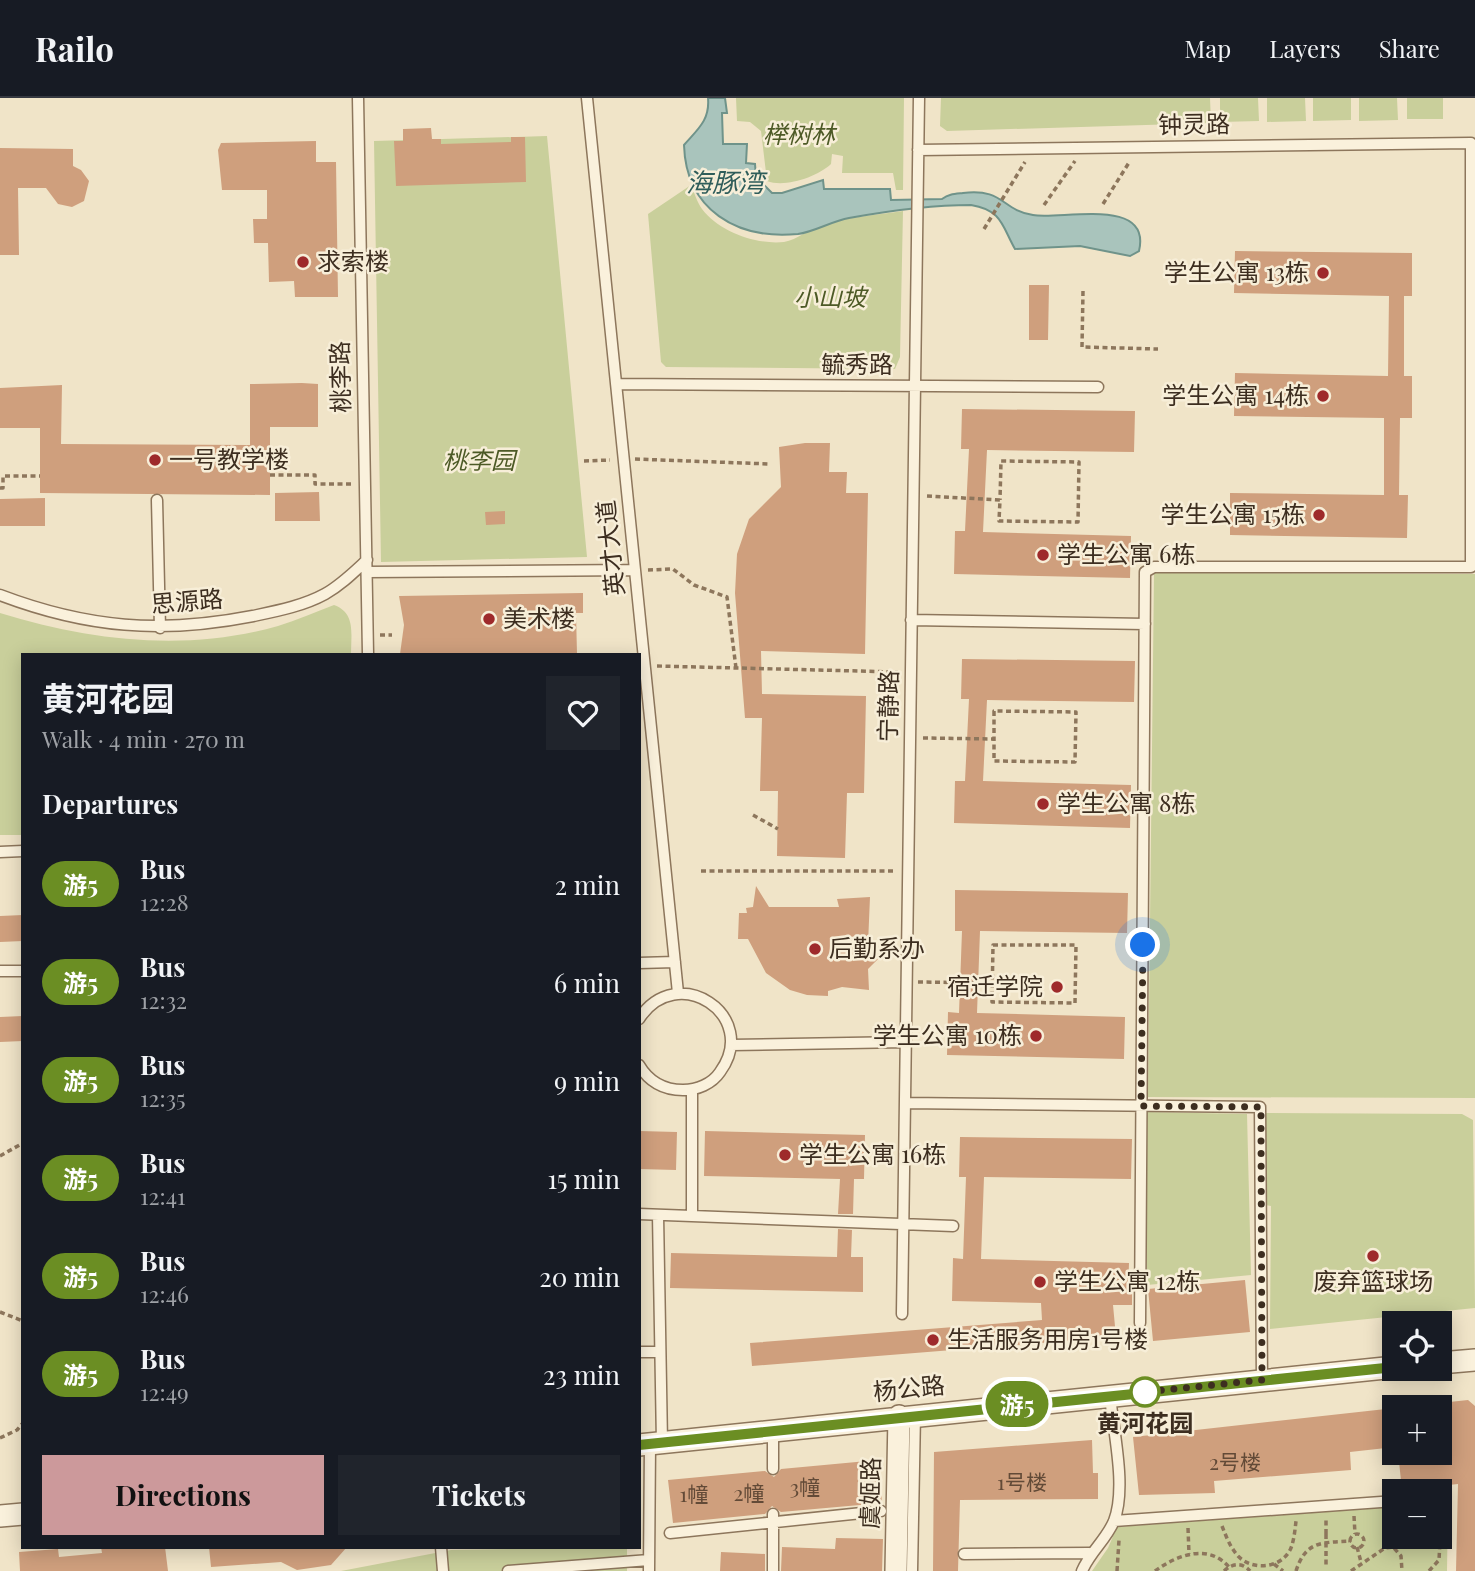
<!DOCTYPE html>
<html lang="en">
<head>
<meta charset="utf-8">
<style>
	:root { --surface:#171b24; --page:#20242c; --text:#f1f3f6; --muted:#9ea1a6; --line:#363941; --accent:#cc999b }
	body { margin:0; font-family:"Playfair Display","Noto Sans SC",serif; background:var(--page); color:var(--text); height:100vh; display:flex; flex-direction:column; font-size:26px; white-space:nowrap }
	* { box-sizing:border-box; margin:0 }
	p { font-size:23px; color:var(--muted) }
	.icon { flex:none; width:38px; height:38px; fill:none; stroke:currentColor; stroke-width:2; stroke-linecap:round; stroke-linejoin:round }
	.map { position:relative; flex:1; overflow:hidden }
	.drawer { position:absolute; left:21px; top:555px; width:620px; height:896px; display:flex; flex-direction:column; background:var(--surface); border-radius:0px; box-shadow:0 4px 18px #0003 }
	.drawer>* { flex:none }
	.badge { padding:0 14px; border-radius:23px; font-size:24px; line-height:46px }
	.buttons { position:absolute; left:1382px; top:1213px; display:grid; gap:14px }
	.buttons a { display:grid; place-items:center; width:70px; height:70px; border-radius:0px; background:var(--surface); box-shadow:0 4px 18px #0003; font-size:35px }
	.you { position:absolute; width:35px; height:35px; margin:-18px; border:5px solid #fff; border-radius:50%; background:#1a73e8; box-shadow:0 0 0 10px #1a73e833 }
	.map>.badge { position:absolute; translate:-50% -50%; box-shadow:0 0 0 4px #fff }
	h2 { padding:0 21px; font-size:26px; line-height:63px }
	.round { display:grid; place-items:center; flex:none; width:74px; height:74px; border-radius:0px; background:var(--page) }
	.headline { display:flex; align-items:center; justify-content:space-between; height:119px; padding:0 21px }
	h1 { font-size:33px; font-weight:700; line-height:52px }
	.primary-button { display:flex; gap:14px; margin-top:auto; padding:14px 21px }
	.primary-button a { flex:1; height:80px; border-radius:0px; background:var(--accent); color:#111; font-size:28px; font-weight:700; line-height:80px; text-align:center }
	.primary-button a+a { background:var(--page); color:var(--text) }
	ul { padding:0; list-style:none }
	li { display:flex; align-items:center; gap:21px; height:98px; padding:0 21px }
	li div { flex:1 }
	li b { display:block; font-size:26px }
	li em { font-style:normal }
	li .badge { min-width:77px; font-weight:700; text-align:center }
	header { display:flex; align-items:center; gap:42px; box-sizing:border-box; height:98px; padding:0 35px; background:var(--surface); border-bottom:2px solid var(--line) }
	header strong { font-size:33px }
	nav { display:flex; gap:38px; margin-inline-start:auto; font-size:24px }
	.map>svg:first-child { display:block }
</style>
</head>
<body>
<header>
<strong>Railo</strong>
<nav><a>Map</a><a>Layers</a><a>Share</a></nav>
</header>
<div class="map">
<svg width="1475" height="1473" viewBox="0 0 1475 1473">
	<rect width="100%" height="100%" fill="#f0e4c8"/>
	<path fill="#c9cf9b" d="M736,0H904L903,92H896L893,75H842L843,58L832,56L831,66C817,79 785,90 767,83L761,33L750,24L737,23Z
		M941,0H1210L1211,25L947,33L940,28Z
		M1220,0H1258L1259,23L1220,24Z
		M1267,0H1305L1306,23L1267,24Z
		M1313,0H1351V22L1313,23Z
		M1359,0H1397L1398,22L1359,23Z
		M1407,0H1443V21H1407Z
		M547,38L587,459L381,464L374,43Z
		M691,87C694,94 697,104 702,111C719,134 757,147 784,144C797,142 810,130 823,126C849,119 876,117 903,113L900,259L895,271L666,269L661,264L648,116Z
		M1154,475L1475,476V1000L1148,999Z
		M334,507C356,515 351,536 351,556H23V737H0V515C90,543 187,554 278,528C297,522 315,514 334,507Z
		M1146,1014L1247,1016L1251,1177L1147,1187Z
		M1264,1015L1462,1016L1473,1022L1475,1210L1270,1231L1271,1108L1265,1107Z
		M1440,1406H1448L1447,1473H1092L1108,1450L1117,1429L1395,1409V1438H1440Z
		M627,1449V1473H341L451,1452Z"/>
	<path fill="#a9c4bc" stroke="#6f938a" stroke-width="2" d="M708,0H725L727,15H722L723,46H747L746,65L755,66L756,79L772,95H782L823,82L824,91H890L891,102L942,101C949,96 954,96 963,95C1004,90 1001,112 1033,117C1061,122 1152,98 1139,153L1130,158L1080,148L1015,151C1002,128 1002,112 971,107C931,107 888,113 849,120C832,123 814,134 798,136C737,142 686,112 684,47C698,31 710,22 708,0Z"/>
	<path fill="#cf9f7d" d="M431,30L432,41H441V46L511,44V39H525L526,84L396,88L394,43H403V31Z
		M316,43V64H336L338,199H295L294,183L269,184L268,145H254L253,121H267V92H222L218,52L221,45Z
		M0,50L73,51V68L81,72L89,83L84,103L72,109L58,106L46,90H18L19,157H0Z
		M1235,153L1412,155V198H1404V278H1412V320H1400L1399,397H1408L1407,440L1230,437V395L1384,397V320L1234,318L1235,275L1388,278L1389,198L1234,195Z
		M1029,187H1049L1048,242H1029Z
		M302,285L318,286V329H270V397L40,395V330H0V290L62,287L61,346L250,347V286Z
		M962,311L1135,313L1134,354L987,352L983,434L1131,438L1130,480L954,476L955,433H965L969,351H961Z
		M805,345H830L829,374H847L846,395H868L865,556L761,553L762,596L866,598L864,695H847L845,760L777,758L778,693H760L762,620H745L735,495L737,456L749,421L781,389L779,349Z
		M319,394L320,423H275V395Z
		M45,400V428H0V401Z
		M505,413V426L486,427L485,414Z
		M583,495V515H576L577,556H400L404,527L399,498Z
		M962,561L1135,563L1134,604L987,602L983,683L1131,687L1130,730L954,725L955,683H965L969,601H961Z
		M756,788L769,809H839L837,801L870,799L868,846H878V861L868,871L869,892L842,889L828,893V898L807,897L790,892L766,875L748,841H738L739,815H747L746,810L753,809Z
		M955,792L1128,795L1127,835L980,833L977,915L1125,919L1124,961L947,957L948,914L959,915L962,833H955Z
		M23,817V843L0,844V818Z
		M23,918V943L0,944V919Z
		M639,1033L677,1034L676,1072L639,1071Z
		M705,1033L865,1037L864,1081H854L853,1116H838L840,1081L704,1078Z
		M960,1039L1132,1041L1131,1081L984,1079L981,1161L1129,1165L1128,1193H1132V1207H1113L1116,1239L752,1268L750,1245L1042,1222L1041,1205L952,1203L953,1160L963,1161L966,1079H959Z
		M838,1131L852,1132L851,1159H863V1194L670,1190L671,1155L837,1159Z
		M1245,1182L1250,1234L1153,1243L1148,1191Z
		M1468,1302L1475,1308V1473H1456L1458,1386L1402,1392L1398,1354H1440V1305Z
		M1395,1310V1349L1350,1354L1351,1372L1214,1383L1215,1395L1139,1397L1133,1339Z
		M1092,1342L1093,1375H1098V1401L960,1402L958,1473H933L934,1354Z
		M878,1362L882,1405L781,1414L772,1408L765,1416L673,1425L668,1382L765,1373L774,1379L781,1371Z
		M836,1440L883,1441L882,1473H781L782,1449L835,1451Z
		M101,1449H165L168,1473H20L19,1454L58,1451L59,1459L102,1455Z
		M209,1449H347L331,1467L297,1472L281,1464L211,1469Z
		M721,1454L765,1456V1473H720Z"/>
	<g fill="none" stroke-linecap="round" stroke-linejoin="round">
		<g stroke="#8d765c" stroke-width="13">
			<path id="lane" d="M358,0L368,556
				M587,0L678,895
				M918,52L1471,45V469H1154L1145,474L1140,1225
				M616,286L1098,289
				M157,402L160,530
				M367,474L635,472
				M0,497C87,530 161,536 253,518C277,513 303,508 325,496C341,487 353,475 367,462
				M911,522L1145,526
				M0,754L23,753
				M639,865L675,864
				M0,873H23
				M639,921C677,862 761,918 720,974C712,986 697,992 683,992C663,992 649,984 639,967
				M731,947L906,944
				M905,1005L1260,1009L1262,1282
				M639,1116L953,1128
				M658,1117L662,1345
				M692,1117V992
				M902,1216L919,0
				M639,1254H660
				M773,1332V1371
				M773,1416V1473
				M1114,1423L1395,1403
				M670,1435L881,1413
				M441,1449L443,1473
				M964,1456L1089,1455
				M508,1473L649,1462
				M649,1473L650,1346
				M912,1473L915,1316
				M1082,1473C1090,1454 1106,1442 1114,1423C1127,1389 1113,1333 1110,1297"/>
		</g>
		<g stroke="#8d765c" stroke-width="24">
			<path id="street" d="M1440,1265L1475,1262
				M639,1347L1395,1269
				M0,1418L23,1416
				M896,1473L899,1318"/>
		</g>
		<path stroke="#8d765c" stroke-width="3.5" stroke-dasharray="5 3.5" stroke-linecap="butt" d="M1103,106L1130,63
			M1044,107L1075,63
			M984,131L1025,64
			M1083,193L1082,249L1158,251
			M635,361L769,366
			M584,363L610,362
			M270,377H315V386H353
			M0,390H3V378H40
			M927,398L1000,402L999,423L1078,424L1079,364L1001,363L1000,402
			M648,472L673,471L694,487L727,499L736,570
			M380,537H392
			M657,568L898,574
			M923,640L994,641V663L1075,664L1076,614L994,613V641
			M753,717L778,731
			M701,773H895
			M993,847H1076L1075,905L992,904Z
			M918,884L992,885
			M0,1058L23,1045
			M0,1214L23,1223
			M0,1340L17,1332L23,1325
			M1354,1418L1355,1436
			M1222,1428C1226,1438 1230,1449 1238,1458C1252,1473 1282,1471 1291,1450C1294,1442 1295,1432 1296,1423
			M1188,1430L1189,1456
			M1326,1436V1420
			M1350 1443a7 7 0 1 1 14 0a7 7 0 1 1-14 0Z
			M1357,1449L1361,1464
			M1393,1449L1426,1438
			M1326,1453V1468
			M1274,1466L1283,1473
			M1117,1473L1119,1442
			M1155,1473C1177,1457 1208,1445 1229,1469
			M1224,1473C1233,1465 1242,1464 1250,1473
			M1296,1473C1306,1442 1322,1445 1351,1443
			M1351,1473L1385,1450L1393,1449L1401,1458L1402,1473
			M1429,1473L1439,1462L1440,1443L1434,1438"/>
		<use href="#lane" stroke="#faf1dc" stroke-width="10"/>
		<use href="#street" stroke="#faf1dc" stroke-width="21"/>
		<path stroke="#8d765c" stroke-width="3.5" stroke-dasharray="5 3.5" stroke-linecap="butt" d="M1326,1436V1453"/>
	</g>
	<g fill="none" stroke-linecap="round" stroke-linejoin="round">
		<g stroke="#fff" stroke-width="16">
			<path id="line" d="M639,1347L1395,1269"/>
		</g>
		<use href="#line" stroke="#6b8e23" stroke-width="10"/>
		<path stroke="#3d2e20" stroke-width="7" stroke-dasharray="0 12.6" d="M1143,847L1141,1008L1261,1009V1037L1262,1282L1135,1295L1145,1294"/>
	</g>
	<g fill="#9e2a2b" stroke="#f7eed8" stroke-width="2.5">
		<circle cx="303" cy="164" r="7"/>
		<circle cx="1323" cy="175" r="7"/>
		<circle cx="1323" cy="298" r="7"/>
		<circle cx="155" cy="362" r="7"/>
		<circle cx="1319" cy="417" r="7"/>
		<circle cx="1043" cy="457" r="7"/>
		<circle cx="489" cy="521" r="7"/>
		<circle cx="1043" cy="706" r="7"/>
		<circle cx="815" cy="851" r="7"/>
		<circle cx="1057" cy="889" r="7"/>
		<circle cx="1036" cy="938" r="7"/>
		<circle cx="785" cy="1057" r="7"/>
		<circle cx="1373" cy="1158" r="7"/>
		<circle cx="1040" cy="1184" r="7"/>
		<circle cx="933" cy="1242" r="7"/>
	</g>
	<circle fill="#fff" stroke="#6b8e23" stroke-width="3.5" cx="1145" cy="1294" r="14"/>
	<g text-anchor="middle" stroke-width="5" stroke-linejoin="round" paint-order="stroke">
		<g font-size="21" fill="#624a37">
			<text x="1235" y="1372">2号楼</text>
			<text x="1022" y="1392">1号楼</text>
			<text x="805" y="1397">3幢</text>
			<text x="749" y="1403">2幢</text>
			<text x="694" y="1404">1幢</text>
		</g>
		<g font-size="24" fill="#3d2e20" stroke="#f7eed8">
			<text transform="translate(1194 27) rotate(-1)" y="8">钟灵路</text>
			<text x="857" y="275">毓秀路</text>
			<text transform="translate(341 279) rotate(-91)" y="8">桃李路</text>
			<text transform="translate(611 450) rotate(-96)" y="8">英才大道</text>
			<text transform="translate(187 504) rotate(-5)" y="8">思源路</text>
			<text transform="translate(889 608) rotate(-89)" y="8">宁静路</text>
			<text transform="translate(909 1291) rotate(-6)" y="8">杨公路</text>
			<text transform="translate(871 1395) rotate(-89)" y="8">虞姬路</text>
		</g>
		<g font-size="24" font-style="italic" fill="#4d5a26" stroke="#f7eed8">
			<text x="799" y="45">榉树林</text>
			<text x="830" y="208">小山坡</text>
			<text x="479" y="371">桃李园</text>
		</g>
		<g font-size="24" fill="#3d2e20" stroke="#f7eed8" text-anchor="start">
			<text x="317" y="172">求索楼</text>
			<text x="1309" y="183" text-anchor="end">学生公寓 13栋</text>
			<text x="1309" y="306" text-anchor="end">学生公寓 14栋</text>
			<text x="169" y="370">一号教学楼</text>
			<text x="1305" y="425" text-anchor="end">学生公寓 15栋</text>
			<text x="1057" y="465">学生公寓 6栋</text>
			<text x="503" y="529">美术楼</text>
			<text x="1057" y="714">学生公寓 8栋</text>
			<text x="829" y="859">后勤系办</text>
			<text x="1043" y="897" text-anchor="end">宿迁学院</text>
			<text x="1022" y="946" text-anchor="end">学生公寓 10栋</text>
			<text x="799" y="1065">学生公寓 16栋</text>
			<text x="1054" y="1192">学生公寓 12栋</text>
			<text x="1373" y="1192" text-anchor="middle">废弃篮球场</text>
			<text x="947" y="1250">生活服务用房1号楼</text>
		</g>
		<g font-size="24" font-weight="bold" fill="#3d2e20" stroke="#f7eed8">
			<text x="1145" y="1334">黄河花园</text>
		</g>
		<g font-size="26" font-style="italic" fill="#2f5d5a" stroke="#f7eed8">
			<text x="725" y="94">海豚湾</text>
		</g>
	</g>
</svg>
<div class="buttons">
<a><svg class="icon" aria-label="locate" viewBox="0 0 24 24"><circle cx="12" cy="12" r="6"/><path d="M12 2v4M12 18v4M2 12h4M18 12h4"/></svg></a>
<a>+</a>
<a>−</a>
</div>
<div class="you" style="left:1143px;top:847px"></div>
<b class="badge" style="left:1017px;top:1306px;background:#6b8e23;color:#fff">游5</b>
<section class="drawer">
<div class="headline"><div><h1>黄河花园</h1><p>Walk · 4 min · 270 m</p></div><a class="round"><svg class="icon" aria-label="heart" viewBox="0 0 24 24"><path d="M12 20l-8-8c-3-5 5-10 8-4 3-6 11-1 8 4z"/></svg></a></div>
<h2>Departures</h2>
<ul>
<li><span class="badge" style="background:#6b8e23;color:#fff">游5</span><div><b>Bus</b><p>12:28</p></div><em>2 min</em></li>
<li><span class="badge" style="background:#6b8e23;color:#fff">游5</span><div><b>Bus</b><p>12:32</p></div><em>6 min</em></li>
<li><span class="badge" style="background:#6b8e23;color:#fff">游5</span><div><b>Bus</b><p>12:35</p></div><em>9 min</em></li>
<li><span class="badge" style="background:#6b8e23;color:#fff">游5</span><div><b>Bus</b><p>12:41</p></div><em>15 min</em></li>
<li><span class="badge" style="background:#6b8e23;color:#fff">游5</span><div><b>Bus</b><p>12:46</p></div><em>20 min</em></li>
<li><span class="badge" style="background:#6b8e23;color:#fff">游5</span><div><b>Bus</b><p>12:49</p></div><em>23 min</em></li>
</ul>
<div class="primary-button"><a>Directions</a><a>Tickets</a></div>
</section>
</div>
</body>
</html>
